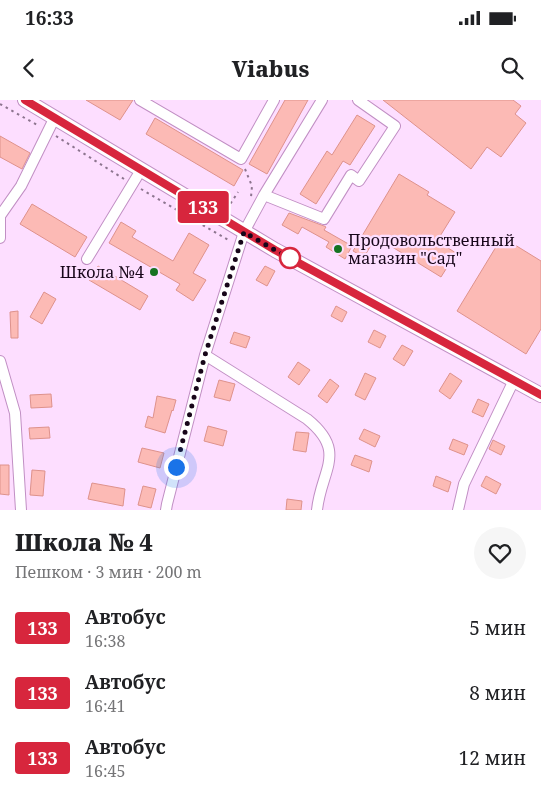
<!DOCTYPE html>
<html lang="ru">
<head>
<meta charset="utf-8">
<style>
	:root { --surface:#fff; --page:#f6f6f6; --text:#202124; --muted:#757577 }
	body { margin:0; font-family:"Noto Serif",serif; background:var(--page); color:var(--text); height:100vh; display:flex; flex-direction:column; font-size:19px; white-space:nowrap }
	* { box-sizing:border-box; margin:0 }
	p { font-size:16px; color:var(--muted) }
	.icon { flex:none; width:28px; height:28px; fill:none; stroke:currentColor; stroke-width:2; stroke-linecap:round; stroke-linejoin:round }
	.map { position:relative; height:410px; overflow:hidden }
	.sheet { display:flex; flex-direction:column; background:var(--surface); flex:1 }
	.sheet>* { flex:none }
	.badge { padding:0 10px; border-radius:4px; font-size:18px; line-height:32px }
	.you { position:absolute; width:25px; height:25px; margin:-12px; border:4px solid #fff; border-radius:50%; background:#1a73e8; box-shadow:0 0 0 8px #1a73e833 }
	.map>.badge { position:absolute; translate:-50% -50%; box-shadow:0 0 0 2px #fff }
	.round { display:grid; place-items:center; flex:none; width:52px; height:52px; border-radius:26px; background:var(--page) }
	.head { display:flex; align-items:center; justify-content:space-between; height:85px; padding:0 15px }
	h1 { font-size:24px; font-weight:800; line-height:38px }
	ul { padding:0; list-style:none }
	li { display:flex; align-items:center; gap:15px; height:65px; padding:0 15px }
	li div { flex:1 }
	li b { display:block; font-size:19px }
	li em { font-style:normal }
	li .badge { min-width:55px; font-weight:700; text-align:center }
	.status { display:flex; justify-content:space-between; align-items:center; height:35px; padding:0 25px; background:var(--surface); direction:ltr }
	.status svg { height:14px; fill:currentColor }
	header { display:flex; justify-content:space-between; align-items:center; height:65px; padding:0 15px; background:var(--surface); font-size:22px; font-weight:800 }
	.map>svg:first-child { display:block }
</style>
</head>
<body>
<div class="status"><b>16:33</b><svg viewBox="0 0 49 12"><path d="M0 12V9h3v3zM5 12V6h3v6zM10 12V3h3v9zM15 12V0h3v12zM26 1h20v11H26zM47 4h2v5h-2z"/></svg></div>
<header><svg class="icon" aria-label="back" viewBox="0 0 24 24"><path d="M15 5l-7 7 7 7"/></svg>Viabus<svg class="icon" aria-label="search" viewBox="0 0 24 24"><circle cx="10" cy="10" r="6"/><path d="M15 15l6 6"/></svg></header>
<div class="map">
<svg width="541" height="410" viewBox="0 0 541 410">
	<rect width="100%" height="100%" fill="#fddeff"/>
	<path fill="#fcbab5" stroke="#de928c" d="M86,0H133L120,20Z
		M285,0H308L267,74L249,64Z
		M383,0H513L521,6L515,14L526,23L501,57L487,47L471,69Z
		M357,15L375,26L350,65L343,61L316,104L300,94L327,51L332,55Z
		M155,18L243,70L234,86L146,34Z
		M0,36L30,53L22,69L0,57Z
		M399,74L429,92L427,95L455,112L437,141L456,153L441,177L376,137L364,157L353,151Z
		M32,104L87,137L75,157L20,124Z
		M289,113L324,126L326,127L324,130L352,146L345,159L326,147L329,142L302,127L298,134L282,125Z
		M121,122L136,131L132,137L173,161L189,133L209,145L193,173L206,180L193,201L176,190L180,184L109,143Z
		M502,137L541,161V229L526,254L457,211Z
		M98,166L148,196L140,210L89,180Z
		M265,166L275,171L267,186L256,180Z
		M44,192L56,199L42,224L30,217Z
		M336,206L347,212L342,222L331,216Z
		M18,211V238H11L10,212Z
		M374,230L386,236L380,248L368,242Z
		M234,232L250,237L246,248L230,243Z
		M402,245L413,251L404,266L393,259Z
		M298,262L310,270L299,285L288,277Z
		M365,273L376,278L365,300L355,295Z
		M450,273L462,281L450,299L439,291Z
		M330,279L339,286L327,303L318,296Z
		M219,280L235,284L230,301L214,297Z
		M51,294L52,307L31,308L30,295Z
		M157,296L176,300L173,311L172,310L165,333L145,327L148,316L153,318Z
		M478,299L489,304L483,317L472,312Z
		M208,326L227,331L223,346L204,341Z
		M49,327L50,338L30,339L29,328Z
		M364,329L380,336L375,347L359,339Z
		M296,332L309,333L306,352L293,350Z
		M453,339L468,345L464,355L449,349Z
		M493,340L505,346L501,355L489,349Z
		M142,348L164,353L160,368L138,362Z
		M355,355L372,361L369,372L351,365Z
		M0,365H9V395L0,394Z
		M32,370L45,371L43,396L30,395Z
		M436,376L451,382L448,392L433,386Z
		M486,376L501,384L496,394L481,386Z
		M92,383L125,389L123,406L88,399Z
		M143,386L156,389L151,408L138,405Z
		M287,399L302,401L301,410H286Z"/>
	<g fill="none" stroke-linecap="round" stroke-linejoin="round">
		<g stroke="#c18fc4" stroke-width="12">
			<path id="minor" d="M140,0L241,59L274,0
				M264,95L324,119L351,75L359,81L395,26L358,0
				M0,138V116L21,86L55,17
				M87,159L141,70
				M205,255L307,319C348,352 321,370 317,410
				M0,261L15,313L21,410
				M166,410L167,404L205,255L244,132L264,95L322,0
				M458,410L464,384L514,280"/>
		</g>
		<g stroke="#c18fc4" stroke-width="16">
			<path id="major" d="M25,0L275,150L541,295"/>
		</g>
		<path stroke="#8d758f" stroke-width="2" stroke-dasharray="2.5 4" stroke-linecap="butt" d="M0,4L39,26
			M56,36L124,79
			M245,69L252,86L251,97
			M141,89L230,141
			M227,109L238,92"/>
		<use href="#minor" stroke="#fff" stroke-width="10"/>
		<use href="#major" stroke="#fff" stroke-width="14"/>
	</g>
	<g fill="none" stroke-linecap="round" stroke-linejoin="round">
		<g stroke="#fff" stroke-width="11">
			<path id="line" d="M25,0L275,150L541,295"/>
		</g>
		<use href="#line" stroke="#d7263d" stroke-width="8"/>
		<path stroke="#170619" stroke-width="5" stroke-dasharray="0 9" d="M176,367L205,255L244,132L292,160L290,158"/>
	</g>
	<g fill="#167321" stroke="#fddeff" stroke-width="2">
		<circle cx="338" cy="149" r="5"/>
		<circle cx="154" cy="172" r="5"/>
	</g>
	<circle fill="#fff" stroke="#d7263d" stroke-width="2.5" cx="290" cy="158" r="10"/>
	<g text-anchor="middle" stroke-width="4.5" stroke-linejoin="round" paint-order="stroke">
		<g font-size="16" fill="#170619" stroke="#fddeff" text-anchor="start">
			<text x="348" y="146">Продовольственный<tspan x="348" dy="18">магазин "Сад"</tspan></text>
			<text x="144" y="178" text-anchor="end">Школа №4</text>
		</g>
	</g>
</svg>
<div class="you" style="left:176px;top:367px"></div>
<b class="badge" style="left:203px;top:107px;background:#d7263d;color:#fff">133</b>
</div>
<section class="sheet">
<div class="head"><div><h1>Школа № 4</h1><p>Пешком · 3 мин · 200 m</p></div><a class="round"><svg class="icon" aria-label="heart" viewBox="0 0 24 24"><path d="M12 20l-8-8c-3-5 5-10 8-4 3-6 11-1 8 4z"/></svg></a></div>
<ul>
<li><span class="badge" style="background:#d7263d;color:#fff">133</span><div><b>Автобус</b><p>16:38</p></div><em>5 мин</em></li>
<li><span class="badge" style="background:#d7263d;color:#fff">133</span><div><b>Автобус</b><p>16:41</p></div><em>8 мин</em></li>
<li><span class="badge" style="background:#d7263d;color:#fff">133</span><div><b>Автобус</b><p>16:45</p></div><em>12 мин</em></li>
</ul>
</section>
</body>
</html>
